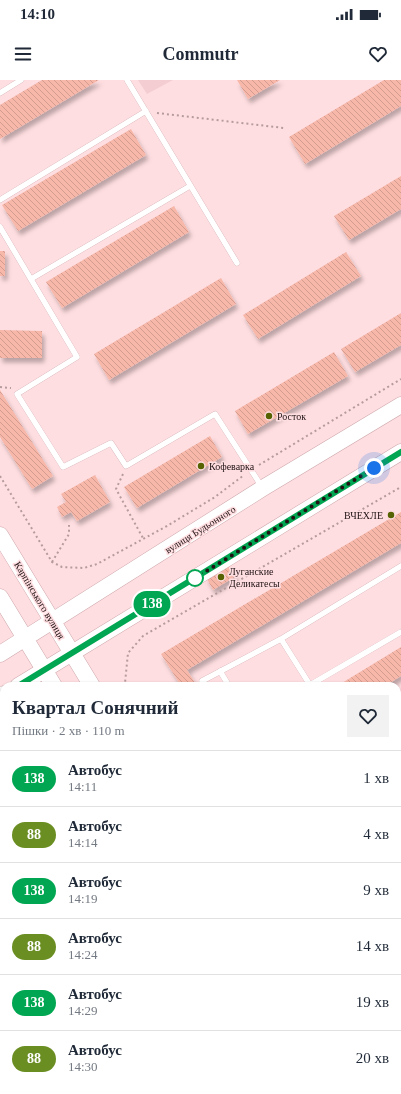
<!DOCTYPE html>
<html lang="uk">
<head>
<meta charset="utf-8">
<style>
	:root { --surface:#fff; --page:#f2f2f3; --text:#1f2937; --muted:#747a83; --line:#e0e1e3 }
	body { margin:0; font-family:Georgia,serif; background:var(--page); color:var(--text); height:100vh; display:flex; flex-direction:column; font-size:15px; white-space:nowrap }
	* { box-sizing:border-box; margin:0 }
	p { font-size:13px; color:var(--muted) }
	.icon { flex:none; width:22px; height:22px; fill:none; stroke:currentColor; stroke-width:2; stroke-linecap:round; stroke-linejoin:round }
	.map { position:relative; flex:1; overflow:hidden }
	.side { position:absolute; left:0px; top:602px; width:401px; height:412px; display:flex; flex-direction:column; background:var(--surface); border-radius:12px 12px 0 0; box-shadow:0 1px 3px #0004 }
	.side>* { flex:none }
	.badge { padding:0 8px; border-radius:13px; font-size:14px; line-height:26px }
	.you { position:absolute; width:20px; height:20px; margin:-10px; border:3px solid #fff; border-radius:50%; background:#1a73e8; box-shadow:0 0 0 6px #1a73e833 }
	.map>.badge { position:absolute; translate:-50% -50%; box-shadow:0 0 0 2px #fff }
	.round { display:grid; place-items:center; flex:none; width:42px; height:42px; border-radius:0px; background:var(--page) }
	.overview { display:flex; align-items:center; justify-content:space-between; height:68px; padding:0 12px }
	h1 { font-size:19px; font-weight:600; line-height:30px }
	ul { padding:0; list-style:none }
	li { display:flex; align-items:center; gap:12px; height:56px; padding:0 12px; border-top:1px solid var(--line) }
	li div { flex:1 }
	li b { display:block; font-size:15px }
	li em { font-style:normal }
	li .badge { min-width:44px; font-weight:700; text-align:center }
	.status { display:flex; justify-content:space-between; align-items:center; height:28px; padding:0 20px; background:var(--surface); direction:ltr }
	.status svg { height:11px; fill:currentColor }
	header { display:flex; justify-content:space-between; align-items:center; height:52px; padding:0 12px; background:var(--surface); font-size:18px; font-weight:600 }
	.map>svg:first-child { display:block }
</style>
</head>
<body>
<div class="status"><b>14:10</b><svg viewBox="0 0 49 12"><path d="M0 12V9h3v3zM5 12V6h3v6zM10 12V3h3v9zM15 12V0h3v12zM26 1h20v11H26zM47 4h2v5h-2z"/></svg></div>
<header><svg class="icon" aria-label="menu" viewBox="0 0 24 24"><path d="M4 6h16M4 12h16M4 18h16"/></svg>Commutr<svg class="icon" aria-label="heart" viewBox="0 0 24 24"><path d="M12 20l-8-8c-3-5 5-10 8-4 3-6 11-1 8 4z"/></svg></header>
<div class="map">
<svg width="401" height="1014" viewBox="0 0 401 1014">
	<defs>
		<pattern id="building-back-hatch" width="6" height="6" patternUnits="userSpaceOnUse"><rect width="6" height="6" fill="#f7b7a9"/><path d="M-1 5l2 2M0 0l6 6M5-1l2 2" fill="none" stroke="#d39c91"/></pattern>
		<filter id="shadow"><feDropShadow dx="2.5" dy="4.5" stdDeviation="2" flood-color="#0004"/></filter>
	</defs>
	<rect width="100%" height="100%" fill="#ffdee1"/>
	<path fill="#f3cdd1" d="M138,0H173L147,14Z"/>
	<path fill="url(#building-back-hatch)" filter="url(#shadow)" d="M42,0H99L0,59V25Z
		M237,0H280L248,19Z
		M384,0H401V26L305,84L289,57Z
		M131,49L146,75L18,151L2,125Z
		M401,96V129L349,160L334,136Z
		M174,126L189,152L62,228L46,202Z
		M0,171H5V196H0Z
		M346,172L361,196L258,259L243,235Z
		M221,198L236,224L109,300L94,274Z
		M401,233V265L355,292L341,269Z
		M0,250L42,251V278H0Z
		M334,272L348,296L248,354L235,331Z
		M0,310L53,396L32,409L0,357Z
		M210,356L222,377L137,428L124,407Z
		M95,395L110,422L77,441L71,432L62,437L57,427L66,422L61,414Z
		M401,432V463L187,590L197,606H181L161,574Z
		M229,484L236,496L213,510L206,497Z
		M401,567V596L385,606H337Z
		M218,602L221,606H212Z
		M401,659V686L397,688V661Z
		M4,672V701L0,704V674Z
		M4,718V737L0,731V720Z
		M397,816H401L399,846L397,845Z
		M0,849L4,855V861L0,864Z
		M397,906L401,907V931L397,930Z
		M4,941V970L0,972V943Z
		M400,996L401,1014H397Z
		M188,1010H214L212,1014H187Z"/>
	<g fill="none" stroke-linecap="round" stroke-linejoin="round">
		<g stroke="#cea8ac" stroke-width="6">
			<path id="lane" d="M127,0L237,183
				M0,13L21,0
				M0,120L146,31
				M0,147L77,277L17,314L63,387L111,363L126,386L215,334L262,407
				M31,199L190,106
				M401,486L281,559L310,605L401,552
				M220,591L229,606
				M202,601L281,559
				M397,646L401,643
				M397,745L401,744
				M397,751L401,759
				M0,758L4,763
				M397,798L401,799
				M397,893L401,894
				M397,979L401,980"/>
		</g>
		<g stroke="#cea8ac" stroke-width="17">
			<path id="secondary" d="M0,455L92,606
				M0,517L54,606
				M0,574L263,408L401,325
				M18,606L401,372
				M0,616L4,614
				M298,1010L300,1014
				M338,1010L340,1014"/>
		</g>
		<path stroke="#b59b9d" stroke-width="2" stroke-dasharray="2 3" stroke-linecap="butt" d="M157,33L284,48
			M0,307L11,308
			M259,385L401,299
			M123,394L116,409L144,460
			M0,396L52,482L62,487L84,488L97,484L167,446L215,417L244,395
			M52,482L69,454V445
			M127,606L125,603L128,573L143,556L401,407
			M0,641L4,639
			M0,806L4,808
			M0,918L4,916
			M270,1010L272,1014
			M51,1014L56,1010"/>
		<use href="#lane" stroke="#fff" stroke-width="5.5"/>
		<use href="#secondary" stroke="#fff" stroke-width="16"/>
	</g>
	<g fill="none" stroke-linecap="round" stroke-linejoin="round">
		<g stroke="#fff" stroke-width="9">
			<path id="line" d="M18,606L401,372"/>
		</g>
		<use href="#line" stroke="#00a651" stroke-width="6"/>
		<path stroke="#201314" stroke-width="4" stroke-dasharray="0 7.2" d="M195,498L374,388"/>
	</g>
	<g fill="#576202" stroke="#ffdee1" stroke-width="1.5">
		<circle cx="269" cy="336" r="4"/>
		<circle cx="201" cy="386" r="4"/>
		<circle cx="391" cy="435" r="4"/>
		<circle cx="221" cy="497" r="4"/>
	</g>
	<circle fill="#fff" stroke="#00a651" stroke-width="2" cx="195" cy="498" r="8"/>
	<g text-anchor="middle" stroke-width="3" stroke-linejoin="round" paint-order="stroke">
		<g font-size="10" fill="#201314" stroke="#ffdee1" text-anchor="start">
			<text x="277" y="340">Росток</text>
			<text x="209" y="390">Кофеварка</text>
			<text x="383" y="439" text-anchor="end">ВЧЕХЛЕ</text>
			<text x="229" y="495">Луганские<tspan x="229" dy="12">Деликатесы</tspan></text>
		</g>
		<g font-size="10" fill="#201314" stroke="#ffdee1">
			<text transform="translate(200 449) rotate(-32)" y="4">вулиця Будьонного</text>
			<text transform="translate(40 520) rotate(59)" y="4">Карпінського вулиця</text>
		</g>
	</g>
</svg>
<div class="you" style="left:374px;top:388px"></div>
<b class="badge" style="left:152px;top:524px;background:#00a651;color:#fff">138</b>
<section class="side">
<div class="overview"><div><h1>Квартал Сонячний</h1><p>Пішки · 2 хв · 110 m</p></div><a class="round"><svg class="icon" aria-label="heart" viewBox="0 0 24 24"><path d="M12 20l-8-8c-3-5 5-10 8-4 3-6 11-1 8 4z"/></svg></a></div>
<ul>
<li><span class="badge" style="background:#00a651;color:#fff">138</span><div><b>Автобус</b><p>14:11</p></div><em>1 хв</em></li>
<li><span class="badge" style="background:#6b8e23;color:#fff">88</span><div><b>Автобус</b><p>14:14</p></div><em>4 хв</em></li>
<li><span class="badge" style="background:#00a651;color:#fff">138</span><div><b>Автобус</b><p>14:19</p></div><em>9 хв</em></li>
<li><span class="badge" style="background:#6b8e23;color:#fff">88</span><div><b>Автобус</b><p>14:24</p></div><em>14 хв</em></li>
<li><span class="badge" style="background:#00a651;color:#fff">138</span><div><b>Автобус</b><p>14:29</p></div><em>19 хв</em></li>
<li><span class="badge" style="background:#6b8e23;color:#fff">88</span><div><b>Автобус</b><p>14:30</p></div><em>20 хв</em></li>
</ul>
</section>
</div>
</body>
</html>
